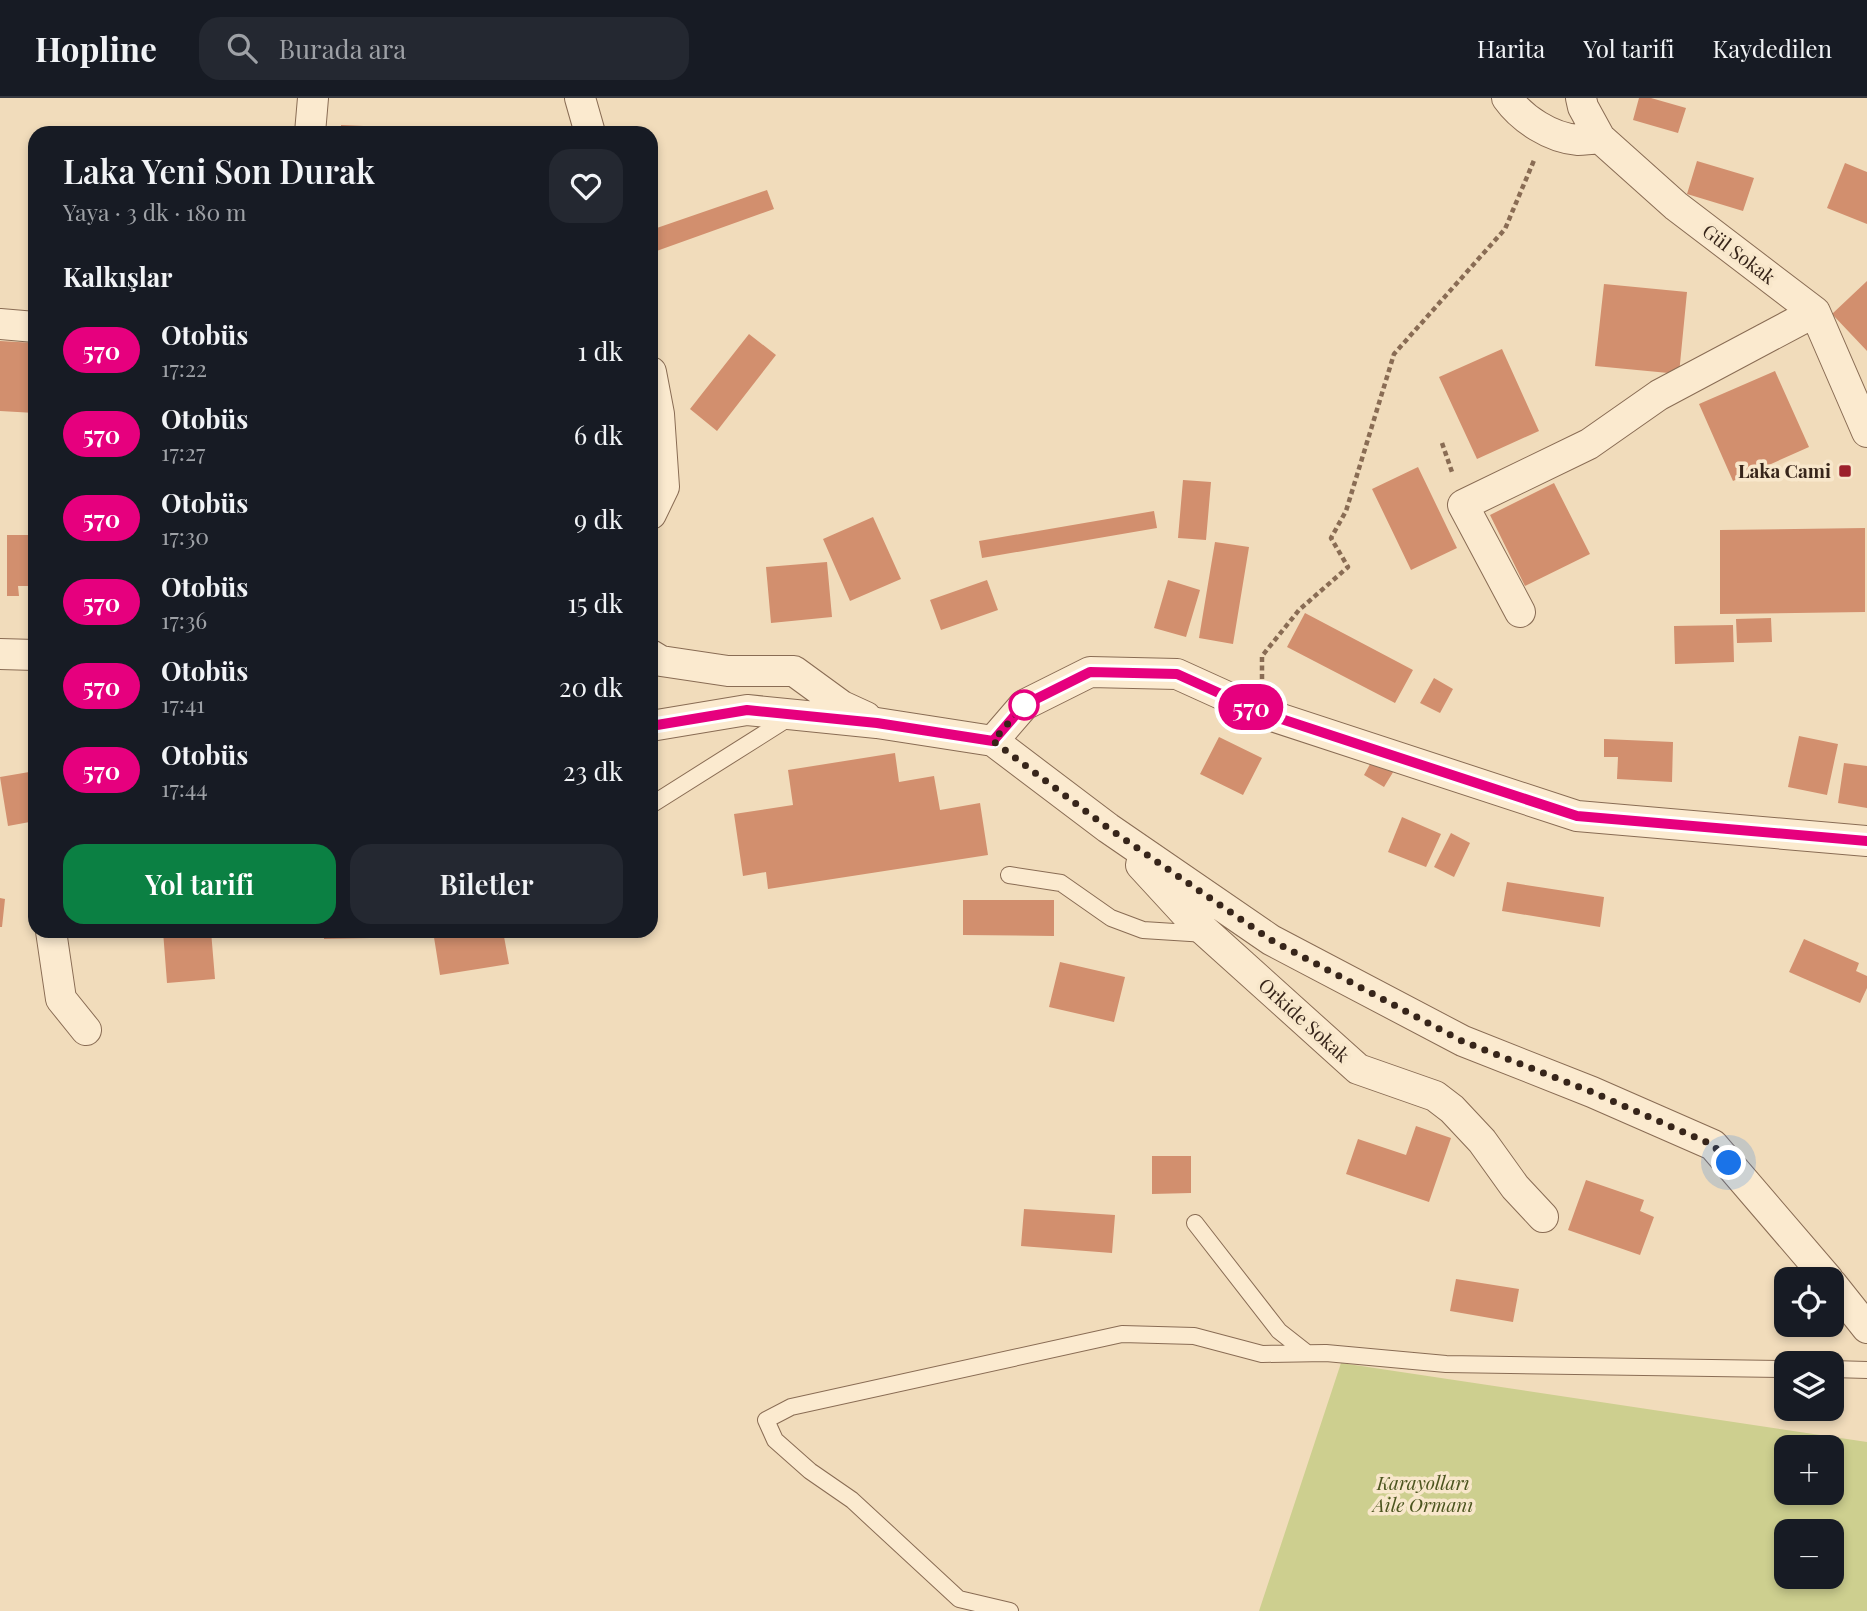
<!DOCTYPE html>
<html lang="tr">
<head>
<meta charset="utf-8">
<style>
	:root { --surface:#171b24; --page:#242831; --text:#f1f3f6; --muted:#9ea1a6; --line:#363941; --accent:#0b8043 }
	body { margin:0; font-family:"Playfair Display",serif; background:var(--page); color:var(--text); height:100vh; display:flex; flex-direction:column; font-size:26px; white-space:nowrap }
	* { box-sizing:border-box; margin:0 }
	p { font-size:23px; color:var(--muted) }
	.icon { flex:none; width:38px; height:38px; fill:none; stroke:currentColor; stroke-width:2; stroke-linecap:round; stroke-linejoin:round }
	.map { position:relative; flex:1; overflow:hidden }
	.panel { position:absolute; left:28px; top:28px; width:630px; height:812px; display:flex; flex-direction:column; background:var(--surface); border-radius:21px; box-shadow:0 4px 10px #0003 }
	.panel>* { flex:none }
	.badge { padding:0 14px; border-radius:23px; font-size:24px; line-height:46px }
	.fabs { position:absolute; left:1774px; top:1169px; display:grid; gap:14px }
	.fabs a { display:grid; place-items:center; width:70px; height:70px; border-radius:14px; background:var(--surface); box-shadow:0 4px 10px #0003; font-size:35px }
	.you { position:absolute; width:35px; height:35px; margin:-18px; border:5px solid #fff; border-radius:50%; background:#1a73e8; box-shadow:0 0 0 10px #1a73e833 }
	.map>.badge { position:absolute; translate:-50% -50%; box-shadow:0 0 0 4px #fff }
	h2 { padding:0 35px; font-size:26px; line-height:63px }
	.round { display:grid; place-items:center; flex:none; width:74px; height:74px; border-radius:21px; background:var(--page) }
	.summary { display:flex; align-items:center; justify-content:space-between; height:119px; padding:0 35px }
	h1 { font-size:33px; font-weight:600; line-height:52px }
	.action { display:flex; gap:14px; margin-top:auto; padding:14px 35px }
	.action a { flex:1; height:80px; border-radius:21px; background:var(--accent); color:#fff; font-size:28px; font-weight:600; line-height:80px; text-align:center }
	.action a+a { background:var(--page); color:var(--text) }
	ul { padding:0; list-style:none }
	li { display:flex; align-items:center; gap:21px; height:84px; padding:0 35px }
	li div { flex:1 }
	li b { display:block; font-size:26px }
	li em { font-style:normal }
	li .badge { min-width:77px; font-weight:700; text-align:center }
	header { display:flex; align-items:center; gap:42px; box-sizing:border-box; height:98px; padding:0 35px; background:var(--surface); border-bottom:2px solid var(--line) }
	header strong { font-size:33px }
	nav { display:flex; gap:38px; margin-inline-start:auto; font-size:24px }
	.search { width:490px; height:63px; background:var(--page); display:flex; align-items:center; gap:18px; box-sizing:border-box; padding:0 24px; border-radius:21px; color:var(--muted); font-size:26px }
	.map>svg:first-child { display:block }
</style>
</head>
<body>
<header>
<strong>Hopline</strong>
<div class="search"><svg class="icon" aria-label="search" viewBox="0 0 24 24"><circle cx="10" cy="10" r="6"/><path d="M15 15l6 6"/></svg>Burada ara</div>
<nav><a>Harita</a><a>Yol tarifi</a><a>Kaydedilen</a></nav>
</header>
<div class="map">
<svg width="1867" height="1513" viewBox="0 0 1867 1513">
	<rect width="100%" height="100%" fill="#f1dcbb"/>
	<path fill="#cdcf8f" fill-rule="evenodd" d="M1341,1265L1867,1344V1513H1259ZM1787,1349H1832V1395H1787ZM1787,1433H1832V1479H1787Z"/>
	<path fill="#d28f6e" d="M1639,0H1651L1686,10L1678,35L1633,22Z
		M341,27L386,29L385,35H341Z
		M1697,63L1754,80L1743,113L1687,96Z
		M1845,65L1867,74V126L1827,110Z
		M767,92L774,111L651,155V132Z
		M1867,183V253L1832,216Z
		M1604,186L1687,194L1679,276L1595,268Z
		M749,236L776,257L717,333L690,311Z
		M0,243L35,245V315L0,313Z
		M1502,251L1539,333L1477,361L1439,279Z
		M1775,273L1809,349L1733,383L1699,306Z
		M1418,369L1457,450L1411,472L1372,391Z
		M1183,382L1211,384L1206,442L1178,440Z
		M1554,385L1590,456L1525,488L1490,417Z
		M1154,413L1157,430L982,460L979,443Z
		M873,419L901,481L850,503L823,441Z
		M1865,430V514L1720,516V432Z
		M7,437H35V488H18L19,498H7Z
		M1215,444L1249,449L1233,546L1199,540Z
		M827,464L832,519L771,525L766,469Z
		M987,482L998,512L941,532L930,502Z
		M1168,482L1200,492L1186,539L1154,530Z
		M1305,515L1413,572L1395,605L1287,549Z
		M1771,520L1772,544L1737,545L1736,521Z
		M1733,527L1734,564L1675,566L1674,528Z
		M1434,580L1453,591L1440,615L1420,605Z
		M1799,638L1838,646L1827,697L1788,689Z
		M1219,639L1262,660L1243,697L1200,676Z
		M1604,641L1673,644L1672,684L1617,681L1618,659H1604Z
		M895,655L899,684L934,678L940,712L980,705L988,757L768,791L766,774L743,778L734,716L793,707L788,672Z
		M1374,659L1395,671L1384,689L1364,677Z
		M1844,665L1867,668V710L1838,705Z
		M35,673V723L8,728L0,679Z
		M1402,719L1441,736L1426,769L1388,754Z
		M1451,735L1470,745L1454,779L1434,769Z
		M1507,784L1604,799L1600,829L1502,813Z
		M0,800L5,801L2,829H0Z
		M963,802H1054V838L963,837Z
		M163,833H211L215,881L167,885Z
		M324,833H369L370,840L324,841Z
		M433,833H503L509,866L440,877Z
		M1804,841L1859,865L1856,873L1867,878V890L1860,905L1789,874Z
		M1060,864L1125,879L1114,924L1049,909Z
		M1416,1028L1451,1040L1429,1104L1346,1076L1358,1041L1406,1057Z
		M1152,1058H1191V1095L1152,1096Z
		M1586,1082L1644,1102L1640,1113L1654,1119L1640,1157L1568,1132Z
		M1024,1111L1115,1117L1112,1155L1021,1148Z
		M1456,1181L1519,1191L1513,1224L1450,1213Z"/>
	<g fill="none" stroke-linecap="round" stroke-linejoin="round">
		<g stroke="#896c54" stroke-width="18">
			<path id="service" d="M651,707L792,618
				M1009,777L1061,785L1111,820L1143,832L1206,836
				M1195,1125L1279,1233L1307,1255
				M1832,1271L1867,1272
				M1010,1513L959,1501L852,1402L810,1373L775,1342L766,1322L791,1309L1122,1236L1194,1238L1262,1256L1326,1255L1446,1266L1787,1271"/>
		</g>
		<g stroke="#896c54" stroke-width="32">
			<path id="minor" d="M580,0L590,35
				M1507,0C1522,21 1551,40 1578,42C1585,42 1593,41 1600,40
				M1581,0L1583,9L1600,40L1676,108L1815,214L1867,334
				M310,35L313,0
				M0,226L35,229
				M651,274L659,316L664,389L651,416
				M1520,514L1463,407L1589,346L1659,297L1815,214
				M0,556L35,557
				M651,557L661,563L728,573H794L842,608L866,619
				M651,628L747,612L877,625L993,643L1024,607L1090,574L1177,576L1263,615L1577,718L1867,743
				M993,643L1108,730L1271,842L1463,943L1592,994L1713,1047L1828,1181
				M1141,767L1187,817L1358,971L1435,998L1452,1011L1482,1043L1515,1089L1543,1119
				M51,833L61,901L86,932
				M1832,1186L1867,1230"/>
		</g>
		<path stroke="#896c54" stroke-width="4.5" stroke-dasharray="5 3.5" stroke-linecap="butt" d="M1442,345L1453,377
			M1262,581V558L1299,512L1348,469L1331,440L1346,413L1394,256L1505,131L1535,60"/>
		<use href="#service" stroke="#fbeacf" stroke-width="16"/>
		<use href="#minor" stroke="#fbeacf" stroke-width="30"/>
	</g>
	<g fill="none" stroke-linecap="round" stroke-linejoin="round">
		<g stroke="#fff" stroke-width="16">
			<path id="line" d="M651,628L747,612L877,625L993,643L1024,607L1090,574L1177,576L1263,615L1577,718L1867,743"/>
		</g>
		<use href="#line" stroke="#e6007e" stroke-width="10"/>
		<path stroke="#37251a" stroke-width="7" stroke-dasharray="0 12.6" d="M1024,607L993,643L1108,730L1271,842L1462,943L1592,994L1713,1047L1729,1065"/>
	</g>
	<rect fill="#9c202b" stroke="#f8e7cb" stroke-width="2.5" x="1838" y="366" width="14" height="14" rx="3.5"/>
	<circle fill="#fff" stroke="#e6007e" stroke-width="3.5" cx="1024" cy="607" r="14"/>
	<g text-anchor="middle" stroke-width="7" stroke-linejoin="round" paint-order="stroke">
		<g font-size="19" fill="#37251a" stroke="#f8e7cb">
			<text transform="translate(1739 156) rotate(37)" y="7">Gül Sokak</text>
			<text transform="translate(1304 922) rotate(42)" y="7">Orkide Sokak</text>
		</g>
		<g font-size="19" font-weight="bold" fill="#37251a" stroke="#f8e7cb" text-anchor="end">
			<text x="1831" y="380">Laka Cami</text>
		</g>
		<g font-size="19" font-style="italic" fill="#4c551f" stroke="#f8e7cb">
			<text x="1423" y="1392">Karayolları<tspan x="1423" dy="22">Aile Ormanı</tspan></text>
		</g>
	</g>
</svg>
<div class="fabs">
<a><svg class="icon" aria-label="locate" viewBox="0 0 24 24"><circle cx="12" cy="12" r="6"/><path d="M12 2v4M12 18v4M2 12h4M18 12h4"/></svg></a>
<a><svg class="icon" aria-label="layers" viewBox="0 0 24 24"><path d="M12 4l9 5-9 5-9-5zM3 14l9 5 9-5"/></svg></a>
<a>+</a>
<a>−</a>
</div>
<div class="you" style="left:1729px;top:1065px"></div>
<b class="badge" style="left:1251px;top:609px;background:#e6007e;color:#fff">570</b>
<section class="panel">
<div class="summary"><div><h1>Laka Yeni Son Durak</h1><p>Yaya · 3 dk · 180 m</p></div><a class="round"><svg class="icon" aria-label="heart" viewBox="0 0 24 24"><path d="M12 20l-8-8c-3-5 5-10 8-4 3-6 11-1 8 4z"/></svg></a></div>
<h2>Kalkışlar</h2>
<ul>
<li><span class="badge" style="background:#e6007e;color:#fff">570</span><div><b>Otobüs</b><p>17:22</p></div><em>1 dk</em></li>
<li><span class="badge" style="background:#e6007e;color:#fff">570</span><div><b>Otobüs</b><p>17:27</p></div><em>6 dk</em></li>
<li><span class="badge" style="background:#e6007e;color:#fff">570</span><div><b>Otobüs</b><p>17:30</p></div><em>9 dk</em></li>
<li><span class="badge" style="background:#e6007e;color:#fff">570</span><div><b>Otobüs</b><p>17:36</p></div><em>15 dk</em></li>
<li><span class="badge" style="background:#e6007e;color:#fff">570</span><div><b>Otobüs</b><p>17:41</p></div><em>20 dk</em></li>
<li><span class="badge" style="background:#e6007e;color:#fff">570</span><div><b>Otobüs</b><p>17:44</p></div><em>23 dk</em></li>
</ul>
<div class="action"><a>Yol tarifi</a><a>Biletler</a></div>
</section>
</div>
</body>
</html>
